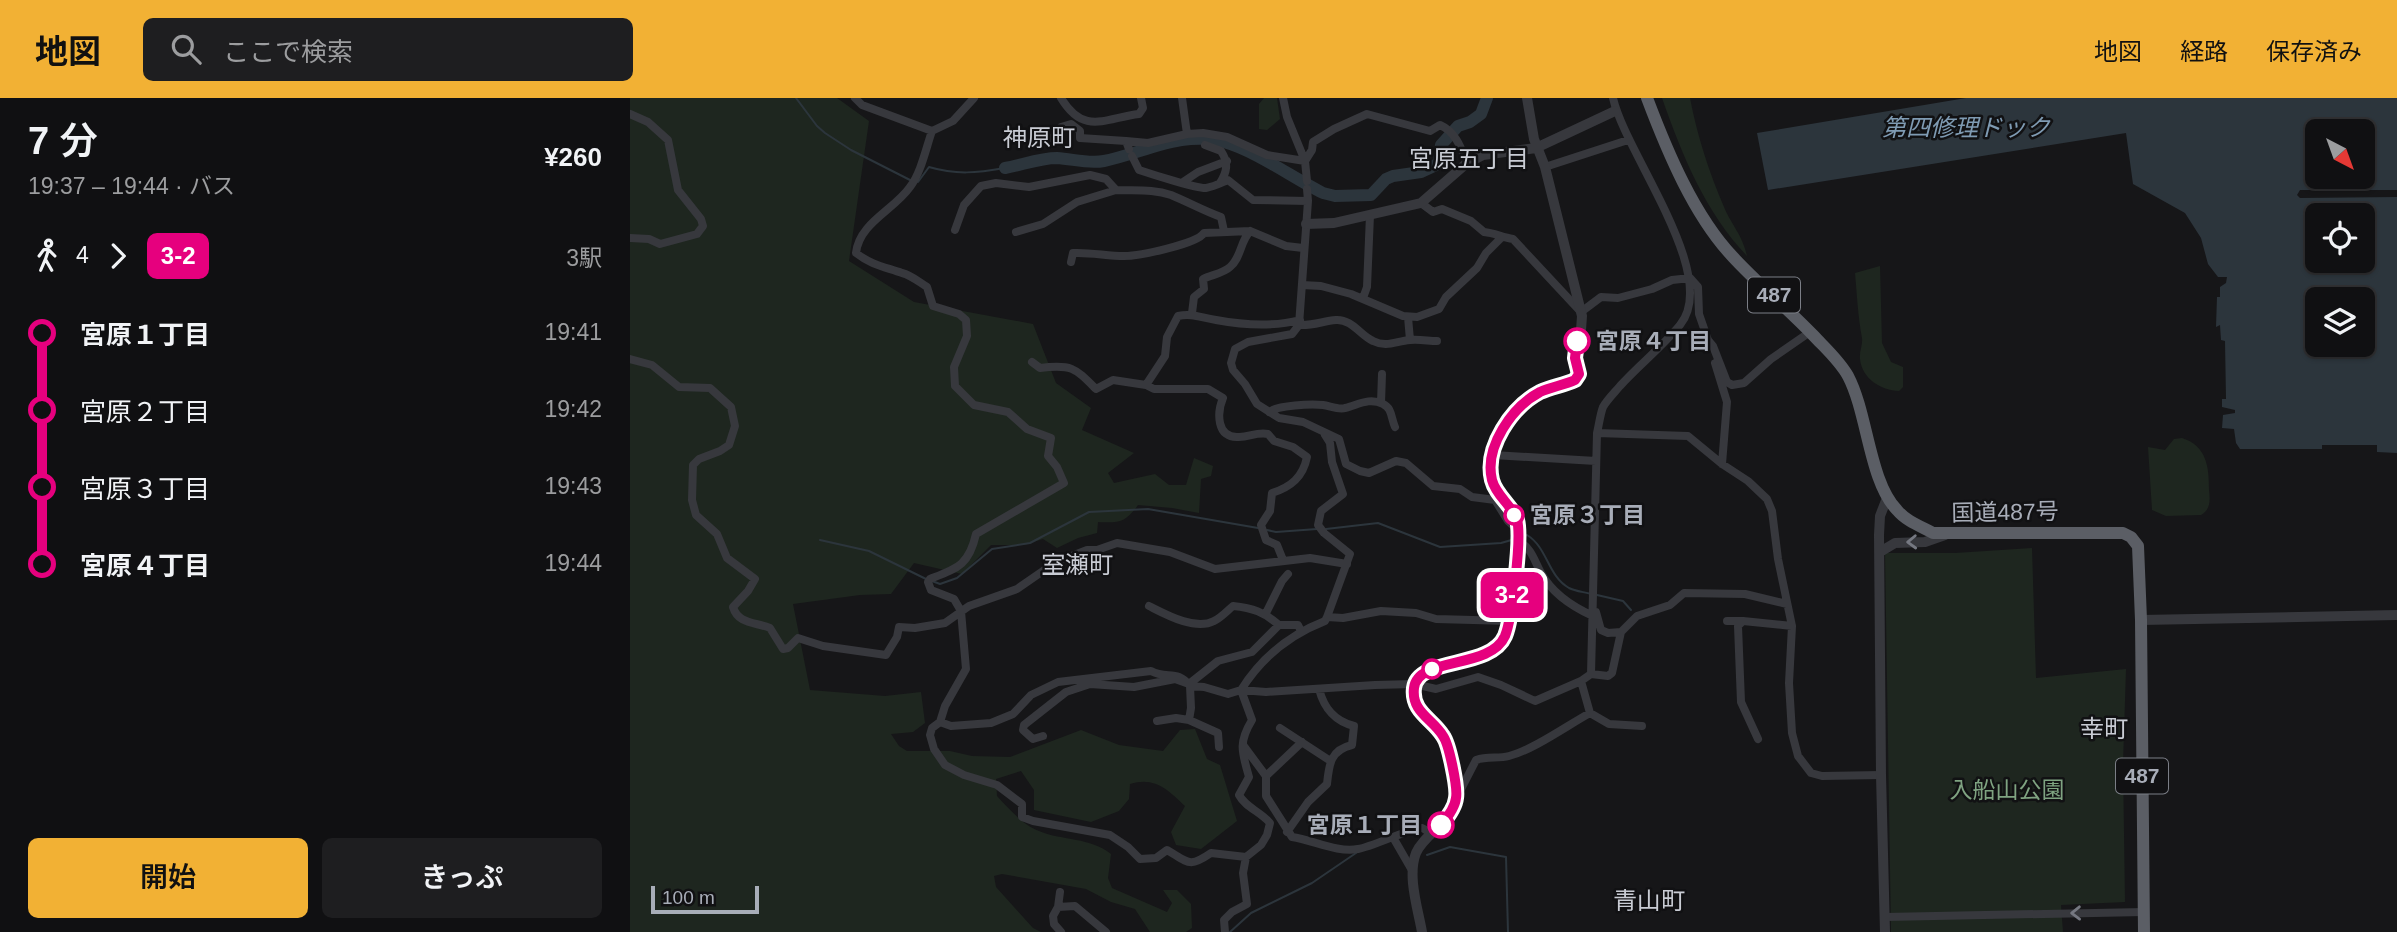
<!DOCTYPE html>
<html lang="ja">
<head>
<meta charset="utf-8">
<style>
	:root { --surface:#101012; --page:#1e1e20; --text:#f1f3f6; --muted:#9c9d9f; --line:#303032; --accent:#f2b134 }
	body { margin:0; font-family:Helvetica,"Noto Sans JP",sans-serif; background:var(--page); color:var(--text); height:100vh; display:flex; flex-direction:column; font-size:26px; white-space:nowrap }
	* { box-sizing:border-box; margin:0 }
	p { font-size:23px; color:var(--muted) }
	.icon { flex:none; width:38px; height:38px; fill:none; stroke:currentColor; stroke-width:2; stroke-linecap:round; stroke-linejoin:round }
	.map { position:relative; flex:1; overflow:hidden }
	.side { display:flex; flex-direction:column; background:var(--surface); width:630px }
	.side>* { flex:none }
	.badge { padding:0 14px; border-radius:10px; font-size:24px; line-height:46px }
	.needle { width:46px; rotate:139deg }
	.controls { position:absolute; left:1675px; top:21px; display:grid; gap:14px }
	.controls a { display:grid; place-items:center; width:70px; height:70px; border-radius:10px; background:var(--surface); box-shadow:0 2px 5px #0004,0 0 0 2px var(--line); font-size:35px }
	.scale { position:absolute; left:21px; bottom:18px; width:108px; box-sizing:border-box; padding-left:7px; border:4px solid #a8adb8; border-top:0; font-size:19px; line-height:24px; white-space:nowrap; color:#a8adb8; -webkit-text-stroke:5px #111113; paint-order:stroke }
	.map>.badge { position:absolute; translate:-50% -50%; box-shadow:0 0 0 4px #fff }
	.legs { display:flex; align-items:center; gap:10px; height:77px; padding:0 28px; font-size:23px }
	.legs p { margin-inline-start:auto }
	.summary { display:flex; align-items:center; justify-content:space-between; height:119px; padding:0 28px }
	h1 { font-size:38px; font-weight:600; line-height:52px }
	.primary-button { display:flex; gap:14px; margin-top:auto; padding:14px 28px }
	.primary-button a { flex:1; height:80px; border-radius:10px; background:var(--accent); color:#111; font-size:28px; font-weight:600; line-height:80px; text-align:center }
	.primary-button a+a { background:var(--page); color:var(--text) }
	ul { padding:0 28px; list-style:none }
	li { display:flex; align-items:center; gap:24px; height:77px; font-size:26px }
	li i { display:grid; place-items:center; width:10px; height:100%; margin:0 9px; background:currentColor }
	li i::after { content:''; width:18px; height:18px; margin:-9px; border:5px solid; border-radius:50%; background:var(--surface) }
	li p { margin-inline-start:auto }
	li:first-child i { background:linear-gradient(#0000 50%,currentColor 0) }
	li:last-child i { background:linear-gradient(currentColor 50%,#0000 0) }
	header { display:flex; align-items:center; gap:42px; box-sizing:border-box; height:98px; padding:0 35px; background:var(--accent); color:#111 }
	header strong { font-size:33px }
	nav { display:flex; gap:38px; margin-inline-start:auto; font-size:24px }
	.search { width:490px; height:63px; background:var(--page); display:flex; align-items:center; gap:18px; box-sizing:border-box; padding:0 24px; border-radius:10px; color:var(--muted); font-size:26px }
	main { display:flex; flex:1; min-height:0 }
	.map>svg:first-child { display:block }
</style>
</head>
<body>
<header>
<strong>地図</strong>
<div class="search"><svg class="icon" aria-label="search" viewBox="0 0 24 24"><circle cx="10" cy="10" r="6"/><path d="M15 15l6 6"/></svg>ここで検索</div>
<nav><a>地図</a><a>経路</a><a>保存済み</a></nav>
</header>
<main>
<section class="side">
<div class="summary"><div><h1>7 分</h1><p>19:37 – 19:44 · バス</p></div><b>¥260</b></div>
<div class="legs"><svg class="icon" aria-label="walk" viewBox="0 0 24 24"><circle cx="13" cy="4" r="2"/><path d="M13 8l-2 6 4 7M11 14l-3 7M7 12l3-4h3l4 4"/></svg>4<svg class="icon" aria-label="forward" viewBox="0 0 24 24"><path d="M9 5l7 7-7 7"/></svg><b class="badge" style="background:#e6007e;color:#fff">3-2</b><p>3駅</p></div>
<ul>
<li><i style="color:#e6007e"></i><b>宮原１丁目</b><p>19:41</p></li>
<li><i style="color:#e6007e"></i><span>宮原２丁目</span><p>19:42</p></li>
<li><i style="color:#e6007e"></i><span>宮原３丁目</span><p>19:43</p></li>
<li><i style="color:#e6007e"></i><b>宮原４丁目</b><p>19:44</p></li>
</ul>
<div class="primary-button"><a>開始</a><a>きっぷ</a></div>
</section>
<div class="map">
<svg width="1767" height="834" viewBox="0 0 1767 834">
	<rect width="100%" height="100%" fill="#161618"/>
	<path fill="#1e261f" d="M0,0H207L239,23L219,163L284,204L403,226L426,285L461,310L452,332L504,355L478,375L484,385L525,376L539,387H556L564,360L583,368L581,378L571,381L569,415L542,410L508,407C495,425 489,425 468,424L467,435L448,440L427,450L413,441L394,447H361L332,476L284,465L261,496L230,497L163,506L180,592L255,598L291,594L295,625L283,634L261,636L269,648L277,653H320L342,658L380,659L451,632L489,647L533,653L550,632L565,631L577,661L590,667L607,723L571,751L546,747L541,734L555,708C538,692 525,678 500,686L499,701L489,713L461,724L404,712V692L391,673L366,681L367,698C378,710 393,727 409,733C433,743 460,739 481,756L478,780L482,790L537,814L542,805L533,792H547L561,806L562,830L556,834H520L505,811L481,804L456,791L372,776L364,778L366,789L403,830L411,834H0Z
		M634,0H647L650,21L637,32L629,31V6Z
		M1032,0H1060C1067,37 1079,74 1094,109C1102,128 1112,136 1117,158C1075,114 1052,57 1032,0Z
		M1250,168L1252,245L1261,264L1273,269V289L1269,293C1251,292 1232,281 1230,261C1229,254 1233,247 1232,240C1228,219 1227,197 1225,175Z
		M1552,340C1577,348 1579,369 1579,392C1580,402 1581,411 1571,417L1536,418L1522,412L1518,349L1535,352L1544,341Z
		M1402,450L1406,580L1496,571L1493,666L1495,804L1431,807L1433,834H1261L1255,455H1325Z"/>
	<path fill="#2c353c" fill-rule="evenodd" d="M1336,0H1767V92H1670L1667,97L1670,100L1767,99V355L1747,354V347H1692V351H1610L1606,345L1604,331L1592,330L1593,317L1605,315V312L1592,309V301H1596L1595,243L1591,242L1590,227L1586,229L1587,199H1590V189L1596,185L1597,179H1588L1578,166L1571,140L1555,115L1503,86L1496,35L1138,92L1127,35ZM1732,33V79H1687V33ZM1732,117V163H1687V117ZM1732,201V247H1687V201Z"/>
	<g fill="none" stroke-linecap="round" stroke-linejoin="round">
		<path stroke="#2c353c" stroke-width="2" d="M166,0L187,28L195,35L221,52L280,82
			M288,84L299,69C326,77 347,75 375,70
			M696,431L748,425L810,449L871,445L885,441
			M637,432L646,434L687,431
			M893,438L897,437C918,450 917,477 939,490C945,493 954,494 961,496
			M190,442L239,453L296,481
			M302,483L310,486L327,480L362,451L400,445L459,414L518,411L628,430
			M967,497L993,503L1001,512
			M797,757L820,749L876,759L878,834
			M600,834L621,815L682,785L726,755"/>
		<path stroke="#2c353c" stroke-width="12" d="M375,70C392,67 410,60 427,60C443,61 458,66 474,63C513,55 554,32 594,44C626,53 663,80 693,95L705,98L741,97L756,81L763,78L791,74L806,67L809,63L811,47L828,28L840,24L851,16L857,0"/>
		<path stroke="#37383d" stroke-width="8" d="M225,0L232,7L302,33L323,23L344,0
			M431,0C454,38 475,20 509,16L513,10L511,0
			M552,0L557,36
			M0,16L18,24L38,42L48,92L71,121L73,128L67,136L30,146L19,141L0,140
			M302,33C296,50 291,75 280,89C264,112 229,125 226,155C241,167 255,169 272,175C281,177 289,184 297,189L303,208L329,216L336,222L337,238L324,269L325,288L344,307L378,314L397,331L421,340L418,358L427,369L434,385L346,436C339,467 328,470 300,481L298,484L301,492L324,501L331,513L336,571L315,608L310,624L302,630L300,637L304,651L315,667L334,677L367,687L392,706V719L403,723L480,737L498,749L510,761L526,760L537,752C559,765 559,770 581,755L616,759
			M422,40L431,33V29L441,26L450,33V40L496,43
			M575,47L591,53C599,65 597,74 590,85
			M499,51L496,43L518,45L557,36L573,35L597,39L637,57L675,63L657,19L653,0
			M502,58L509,72C521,76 568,91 576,90C583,89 591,85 598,82L623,102L678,103L677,91
			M915,69L998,42
			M677,83L675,63L682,52L683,44L704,31L737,16L800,33L810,27C826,34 831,50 837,65
			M553,84L568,74L597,63
			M678,103L669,227L662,236L618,244L605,251L601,265L603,272L615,286L627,306L649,320L673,324L709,341L716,366L730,373L739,375L766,363L776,365L803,388L830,391L842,399L865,402L878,423L888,432
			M791,105L803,114L812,111L841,123L854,134C864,135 872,139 883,141L951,214L971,199L988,200L1022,191L1042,182L1060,180L1068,189L1069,216L1078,242L1083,248L1097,284L1102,287L1114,285L1141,261L1180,234
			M325,132L334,107L351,88L366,85L399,89L460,77L476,81L486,92C505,93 523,91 541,97C558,104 574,113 591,119L594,133
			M386,134L413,126L447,104L486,92
			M441,164L443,155C460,154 477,158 494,158C509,158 567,146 574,135L620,133L656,148L673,150
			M672,187L691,188L721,196L773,218L787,219L809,211L816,199L847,170L856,155L872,139
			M733,200L737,189L740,117
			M562,215L564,199L574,191L573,181C581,177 594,175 600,169C611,160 610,144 620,133
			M778,219L780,242
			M669,227C683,228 693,223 706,222C722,221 730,237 743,243C757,250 766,243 780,242C789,241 799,243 807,243
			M0,261L22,267L49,289L80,290L101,309L105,328L99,347L90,353L69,361L63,367L62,402L66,417L87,436L97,460L125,481L118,493L103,509C108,526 125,524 140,530L153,551L158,550L168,540L193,548L256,557L267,539L269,529L285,530L315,525L339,508L387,491L426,464L457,452H467L487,445L540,454L585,471L680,460L717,466
			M402,264L410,270C442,266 445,270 466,291L483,282L516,287L524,291H578L593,300C587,314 586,341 609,339C620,339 626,334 638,336L644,343L663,349L677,359C673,379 661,389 642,395L640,413L631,427L636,442L647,447L653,462
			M1085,265L1097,304L1092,366
			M516,287L535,258L537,239L548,218C563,215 571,220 586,222C613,227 643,229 670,222
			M751,305L752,276
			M639,314C648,307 681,306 693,307C700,308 709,312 715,310C728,307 739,299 753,306C762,310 761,320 765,329
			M967,335L1058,338L1092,366L1118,383L1137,401L1142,413L1148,461L1162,528L1159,585L1162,635L1168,658L1181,675L1192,678L1251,677
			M695,337L700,345L702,364L713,396L691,413L688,427L694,435L720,456L697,519
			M863,357L966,363
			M889,443C902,451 904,462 911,475C922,495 943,509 963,518
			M519,508C535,516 565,533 584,523C591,520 597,513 603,508C623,510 634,514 649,527
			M966,514L971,532L978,535L991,534
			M636,515L652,483L658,476
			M1097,523H1113
			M961,576L967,335C969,327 970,317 973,309C977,302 984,295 990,288C1009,267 1032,249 1050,227C1091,177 995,55 983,0
			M960,615L979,626L1012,628
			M559,622L588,635L589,649
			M527,623L546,620L559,622L561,610L560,588
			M310,624L321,628L361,625L383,616L401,597L428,584L521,573C537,582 547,571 560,588L574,589L598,596L611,592L636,594L745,587L784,586L806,591L848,579L871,587L905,603L951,583
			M650,630L699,662
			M413,638L403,641L393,632L394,627L436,594L460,586L504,589L545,581L559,586L588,563L622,554L649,527H668L671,533
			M1128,641L1111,604L1108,528L1113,523L1162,528
			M613,647L636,678V698L662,739C683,742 707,755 728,751C742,749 783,729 792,730C795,731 798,734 802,736
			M636,678L672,644
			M827,699L846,662C858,658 868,661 879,658C903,652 938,627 960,615L951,583L961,576L978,578L982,575L991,534L1007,518L1040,507L1054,495L1115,496L1157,506
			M657,734L678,704L697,686C699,667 700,652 722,647L724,628C704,623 694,610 689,591
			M764,741L783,774
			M430,794L428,809L423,818L424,826L431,834
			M428,809L445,808L476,834
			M1255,819L1514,814
			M595,834L594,822L602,814L617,806L613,775L616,759L631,747L637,737L640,725C630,713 616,710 609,697L619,679C612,654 608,645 622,622L611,592C631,560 659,537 695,523L697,519L713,520L751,513L786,515L806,521L880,523"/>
		<path stroke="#37383d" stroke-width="10" d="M676,126L704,125L791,105L837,65L853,57L906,50L985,13
			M1250,454L1265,445L1295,444L1315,437
			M1511,522L1767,517
			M792,834C788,811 777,778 786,755C795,734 829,721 826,695C825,679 822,658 816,643C809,626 775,609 785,585C798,556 860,573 875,538C882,521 892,440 887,423C883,407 866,398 862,382C854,349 882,309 910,294C921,289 934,287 945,282L949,276L945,252L951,232L952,218L915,69L904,41L897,0
			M1255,834L1251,677L1249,437L1250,418L1257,400"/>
		<path stroke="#5b5e65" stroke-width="12" d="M1017,0C1037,53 1064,118 1103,159C1128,186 1157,210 1183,237C1195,250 1209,262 1218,278C1238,316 1239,383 1267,412C1276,423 1290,428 1303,435H1493L1501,439L1508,448L1511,522L1514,834"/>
	</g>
	<defs><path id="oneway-chevron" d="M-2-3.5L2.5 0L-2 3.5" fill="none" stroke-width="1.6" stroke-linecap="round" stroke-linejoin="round" transform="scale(1.75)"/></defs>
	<g stroke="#757881">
		<use href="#oneway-chevron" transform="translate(1282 444) rotate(178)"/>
		<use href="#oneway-chevron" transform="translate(1446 815) rotate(179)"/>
	</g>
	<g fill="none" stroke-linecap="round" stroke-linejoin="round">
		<g stroke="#fff" stroke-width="16">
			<path id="line-1" d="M811,727C817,720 825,710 826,700C828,690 819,646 813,638C803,621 781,614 784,590C788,558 860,572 875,538C882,521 892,439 887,422C882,407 866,398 862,382C854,349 882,309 910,294C921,289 934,287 945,282L949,276L945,260L947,243"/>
		</g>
		<use href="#line-1" stroke="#e6007e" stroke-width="10"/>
	</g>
	<g fill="#fff" stroke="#e6007e" stroke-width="3.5">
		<circle cx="947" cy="243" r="12"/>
		<circle cx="884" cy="417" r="9"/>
		<circle cx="802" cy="571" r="9"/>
		<circle cx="811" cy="727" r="12"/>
	</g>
	<g text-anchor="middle" stroke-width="5" stroke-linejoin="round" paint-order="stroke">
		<g fill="#111113" stroke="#7b7e86" stroke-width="2">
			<rect x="1118" y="179.5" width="52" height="35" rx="5"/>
			<rect x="1486" y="660.5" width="52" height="35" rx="5"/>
		</g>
		<g font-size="21" font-weight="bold" fill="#a8adb8">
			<text x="1144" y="204">487</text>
			<text x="1512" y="685">487</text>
		</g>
		<g font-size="23" font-weight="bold" fill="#a8adb8" stroke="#111113" text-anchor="start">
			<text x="966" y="251">宮原４丁目</text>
			<text x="900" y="425">宮原３丁目</text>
			<text x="792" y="735" text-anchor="end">宮原１丁目</text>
		</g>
		<g font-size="23" fill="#a8adb8" stroke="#111113">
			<text transform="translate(1375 414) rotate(-1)" y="8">国道487号</text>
		</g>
		<g font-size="23" fill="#7fa381" stroke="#111113">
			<text x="1377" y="700">入船山公園</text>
		</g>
		<g font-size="24" font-style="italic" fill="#7f9bb3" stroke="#111113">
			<text x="1336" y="38">第四修理ドック</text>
		</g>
		<g font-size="24" fill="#c9ccd4" stroke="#111113">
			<text x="409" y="48">神原町</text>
			<text x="839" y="69">宮原五丁目</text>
			<text x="447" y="475">室瀬町</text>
			<text x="1474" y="639">幸町</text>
			<text x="1019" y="811">青山町</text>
		</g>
	</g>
</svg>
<div class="controls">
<a><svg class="needle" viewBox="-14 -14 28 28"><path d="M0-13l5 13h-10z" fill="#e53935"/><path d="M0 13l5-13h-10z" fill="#9c9d9f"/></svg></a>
<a><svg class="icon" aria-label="locate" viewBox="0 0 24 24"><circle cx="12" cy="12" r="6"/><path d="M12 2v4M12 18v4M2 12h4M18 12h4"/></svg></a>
<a><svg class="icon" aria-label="layers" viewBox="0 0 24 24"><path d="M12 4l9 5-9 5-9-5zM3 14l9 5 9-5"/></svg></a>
</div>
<div class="scale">100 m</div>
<b class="badge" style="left:882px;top:497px;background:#e6007e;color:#fff">3-2</b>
</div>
</main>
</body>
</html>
